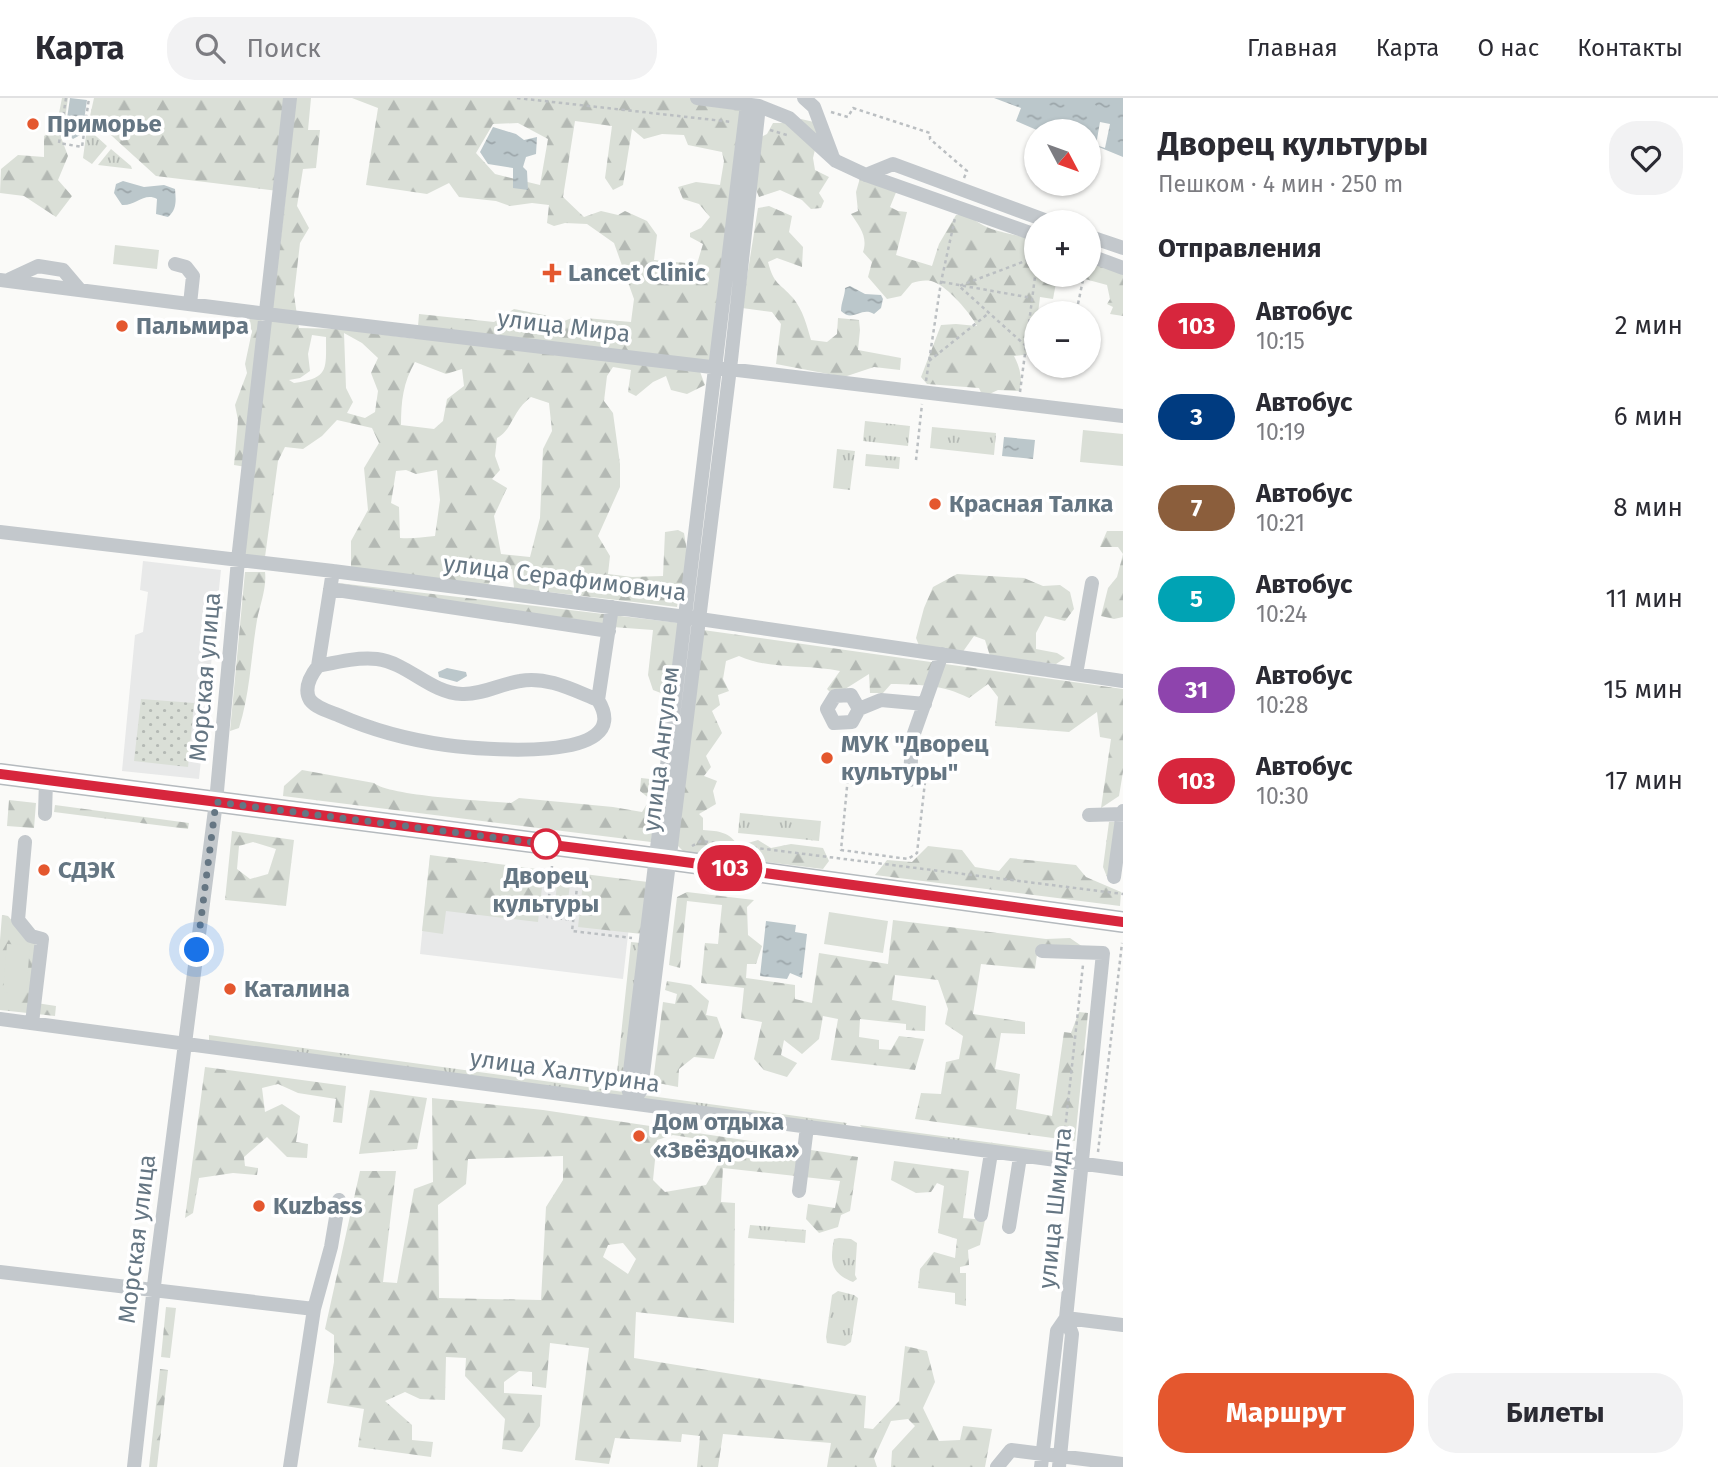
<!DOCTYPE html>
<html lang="ru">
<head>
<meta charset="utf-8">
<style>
	:root { --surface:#fff; --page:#f2f2f3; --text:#2b2b33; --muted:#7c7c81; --line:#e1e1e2; --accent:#e4572e }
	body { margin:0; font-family:"Fira Sans",sans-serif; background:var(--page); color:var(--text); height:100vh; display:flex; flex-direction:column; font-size:26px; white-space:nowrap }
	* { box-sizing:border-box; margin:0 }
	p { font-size:23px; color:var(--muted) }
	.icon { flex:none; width:38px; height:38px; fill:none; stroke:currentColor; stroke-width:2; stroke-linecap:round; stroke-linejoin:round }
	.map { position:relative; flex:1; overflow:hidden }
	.drawer { display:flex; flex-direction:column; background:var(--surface); width:595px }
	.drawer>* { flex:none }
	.badge { padding:0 14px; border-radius:23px; font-size:24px; line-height:46px }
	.needle { width:46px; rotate:131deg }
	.controls { position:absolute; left:1024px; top:21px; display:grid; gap:14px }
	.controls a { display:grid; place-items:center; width:77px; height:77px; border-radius:50%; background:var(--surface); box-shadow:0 2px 5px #0004; font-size:35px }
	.you { position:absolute; width:35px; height:35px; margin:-18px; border:5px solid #fff; border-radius:50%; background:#1a73e8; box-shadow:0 0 0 10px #1a73e833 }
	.map>.badge { position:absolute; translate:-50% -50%; box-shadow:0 0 0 4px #fff }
	h2 { padding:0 35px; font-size:26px; line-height:63px }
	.round { display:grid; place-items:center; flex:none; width:74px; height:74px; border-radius:28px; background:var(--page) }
	.head { display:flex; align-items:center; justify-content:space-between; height:119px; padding:0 35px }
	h1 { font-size:33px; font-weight:700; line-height:52px }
	.cta { display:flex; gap:14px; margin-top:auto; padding:14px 35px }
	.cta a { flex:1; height:80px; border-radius:28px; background:var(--accent); color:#fff; font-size:28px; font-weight:700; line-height:80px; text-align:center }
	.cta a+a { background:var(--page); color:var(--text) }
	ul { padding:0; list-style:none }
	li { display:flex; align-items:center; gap:21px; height:91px; padding:0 35px }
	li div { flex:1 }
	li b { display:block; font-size:26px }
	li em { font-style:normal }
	li .badge { min-width:77px; font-weight:700; text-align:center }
	header { display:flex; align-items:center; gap:42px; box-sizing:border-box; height:98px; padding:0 35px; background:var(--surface); border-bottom:2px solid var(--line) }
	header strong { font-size:33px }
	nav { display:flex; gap:38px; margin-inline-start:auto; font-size:24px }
	.search { width:490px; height:63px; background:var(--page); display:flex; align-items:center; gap:18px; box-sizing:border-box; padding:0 24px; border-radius:28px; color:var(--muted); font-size:26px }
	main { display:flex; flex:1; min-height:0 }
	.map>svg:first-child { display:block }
</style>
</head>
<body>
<header>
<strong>Карта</strong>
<div class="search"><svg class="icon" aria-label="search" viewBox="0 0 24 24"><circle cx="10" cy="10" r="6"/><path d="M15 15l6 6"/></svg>Поиск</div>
<nav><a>Главная</a><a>Карта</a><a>О нас</a><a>Контакты</a></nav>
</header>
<main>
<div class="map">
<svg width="1123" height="1369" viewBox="0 0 1123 1369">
	<defs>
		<pattern id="grass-tufts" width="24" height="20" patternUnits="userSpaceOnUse" patternTransform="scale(1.75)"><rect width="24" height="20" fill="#dadfd7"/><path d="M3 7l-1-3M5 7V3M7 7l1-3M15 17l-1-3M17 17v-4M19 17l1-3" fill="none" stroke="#b4b9b4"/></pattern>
		<pattern id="forest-firs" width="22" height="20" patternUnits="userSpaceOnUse" patternTransform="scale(1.75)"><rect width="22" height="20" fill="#dadfd7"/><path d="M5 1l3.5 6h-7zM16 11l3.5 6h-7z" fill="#b4b9b4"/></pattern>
		<pattern id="park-dots" width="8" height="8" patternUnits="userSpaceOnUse" patternTransform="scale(1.75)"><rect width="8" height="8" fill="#dadfd7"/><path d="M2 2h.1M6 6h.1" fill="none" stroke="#b4b9b4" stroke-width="1.8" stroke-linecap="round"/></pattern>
		<pattern id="water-ripples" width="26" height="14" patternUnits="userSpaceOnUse" patternTransform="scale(1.75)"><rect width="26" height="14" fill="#bbc7cb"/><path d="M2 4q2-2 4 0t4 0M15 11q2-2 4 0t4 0" fill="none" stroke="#9ca6aa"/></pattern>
	</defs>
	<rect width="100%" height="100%" fill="#fafaf8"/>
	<path fill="#e8e9e9" d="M143,463L221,472L199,681L122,673L135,537L143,534L148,494L140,492Z
		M430,759L634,784L623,881L420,856Z"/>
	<path fill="url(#grass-tufts)" d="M87,30L107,48L92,66L83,60Z
		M111,51L131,68L132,71L98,67Z
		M865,323L910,328L908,348L863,343Z
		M932,329L996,335L994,357L930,350Z
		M837,351L855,353L850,392L833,390Z
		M866,356L900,359L899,371L865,368Z
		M740,715L821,723L819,743L738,735Z
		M1109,724H1115L1109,778L1107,779L1103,769Z
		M557,786L570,787L566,816L554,814Z
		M631,844L641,845L624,985L616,984Z
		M209,937L624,994L626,1000L209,943Z
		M643,997L847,1025L844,1030L638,1002Z
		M860,1027L1061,1054V1059L864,1032Z
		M750,1127L806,1132L805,1145L748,1140Z
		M839,1140L851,1141L857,1145L855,1177L857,1181L853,1184C830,1175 830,1163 834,1141Z
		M838,1193L854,1197L858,1200L851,1244L845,1248L827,1245L826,1239L832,1197Z"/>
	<path fill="url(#forest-firs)" fill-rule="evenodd" d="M62,0H68L62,42L68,58L58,82L72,98L56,119L24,98L0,95L1,71L18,57L44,59V38L56,30Z
		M94,0H311L308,32H320L316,70L303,71L297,108L309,130L300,145L294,197L299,230L341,231L417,241L419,216L494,224L514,211L544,217L562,224L574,219L631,224L634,201L614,145L587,126L565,125L554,128L547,125L549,107L532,105L510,108L496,103L459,99L449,85L427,96L366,87L378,10L352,0H745L710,262L699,271L705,287L687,296L671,292L666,278L653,284L636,298L628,294L631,272L613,269L607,278L604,303L613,315L620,366V389L598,438L610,458L608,476L632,479L663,478L665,434L678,432L684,435L688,459L686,494L679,495L677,509L514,490L512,471L497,473L488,487L351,471V443L368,412L364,370L379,345L372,330L337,322L322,338L303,351L285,349L278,363L265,459L244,458L286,94L156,78L90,18ZM575,23L612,28L605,80L613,92L623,87L632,31L644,41L662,36L684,37L688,47L722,54L724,63L720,87L696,84L678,89L683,101L699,106L710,119L701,130L690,135V139L703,146L697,166L654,162L657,137L647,123L625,113L618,117L601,113L584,119L563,99ZM518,25L548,41L540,87L495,76L476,55L493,26ZM344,235L362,245L378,260L371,275L378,293L375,314L365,320L347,315L353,304L346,290ZM312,237L326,239C326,272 329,280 294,285L289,282L300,280L310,273L308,256ZM415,264L446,276L462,271L464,288L447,301L443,323L434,331L401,327C401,303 403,285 415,264ZM531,299L549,305L552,333L543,351L540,420L530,459L501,456L494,418L507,390L492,381L500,372L495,358L497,340C513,331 512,313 531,299ZM406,372L416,376L437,372L440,402L435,438C422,439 413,441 400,440L399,409L391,405L396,373Z
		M801,21L814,24L820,31L813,60L815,72L829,79L819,95L824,103L821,110L811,111L802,102L780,92L759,99L755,89L757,41L767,36L773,25H786L797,29Z
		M860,80L897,92L890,109L898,113L907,114L896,157L932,168L939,146L956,117L968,116C987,136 1013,134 1036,143V177H1065L1056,185L1053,201L1040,199L1038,215H1036L1033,256L1014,258C1020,269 1023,282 1019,293L998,292L983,299L979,290L927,286L921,279L941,227L956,226L977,228C970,215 948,189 934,184C927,181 919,183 912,185L901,198L887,201L868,179L872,164L863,154C868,139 860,129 851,116L858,113L856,94Z
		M769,108L792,118L789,134L803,149L802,169L777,160L768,164C774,187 779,184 793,200C803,212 807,228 811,242L827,244L837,236L838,220L859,222L860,232L858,252L901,260L900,272L874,269L844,279L776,266L781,226L772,214L742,210L758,110Z
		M1089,162L1123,172V218L1110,216L1113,209L1107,206L1110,201L1107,187L1070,177H1088Z
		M251,218L262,219L246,369L234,367L238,322L235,307L247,275L245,266L252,233L247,228Z
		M1107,433H1123V519L1114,521L1101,518L1108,490L1117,479L1123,456L1118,449H1100Z
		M245,474H265C267,489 260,507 257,522C251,558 250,596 239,630L230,633Z
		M957,476L1024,480L1043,488L1060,487L1070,494L1074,511L1065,523L1045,518L1036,535V551L1057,555L1065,560L1056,566L990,558L985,542L974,538L962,555L920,550L916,540L924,510L933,489Z
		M330,484L680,525L673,584L666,597L653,592L648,577L653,532L599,528Z
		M703,532L1123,591V674L1119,698L1101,710L1111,641L1100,639L1097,614L1069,634L995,628L998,599L988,586L969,600C941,586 922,587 891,586L883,595H870L869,576L834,598L827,591L840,573C806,566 770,572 739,558L726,563L723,581L729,593L718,597L720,607L712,613L722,635L706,658L711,669L704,678L717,683L713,693L716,706L699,716L703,720V732C719,733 730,734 738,748L758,742L771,750L791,746L823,750L829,763L823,771L684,754L676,746Z
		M302,672L374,685C389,698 487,703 511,705L519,700L613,709L642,714L650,701L640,693L641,680L659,682L651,744L283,698L284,688Z
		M9,702L36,705L34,730L7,728Z
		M55,707L189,725L188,731L54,714Z
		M232,733L294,742L286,808L225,802ZM253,744L276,751L268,776L250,781L237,771L239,748Z
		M928,748L962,752L975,769L999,773L1010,760L1076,767L1086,779L1121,794L1120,808L875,777L887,762L912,764Z
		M430,757L544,772L538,824L446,813L443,836L422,833Z
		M584,776L648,784L642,836L578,829Z
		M687,794L754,802L747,809L748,837L762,848L756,866H747L746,880L795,887V901L812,905L819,855L888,866L893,822L1046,841L1070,840L1083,849H1038L1035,871L981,866L973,916L1025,924V936L1001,935L995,971L1020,976L1016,1011L1052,1018L1064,934L1071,935L1079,914L1088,915L1075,1043L915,1021L921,995L941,996L946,964L959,961L963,938L945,926L948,911L938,882L895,877L892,902L926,908L925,933L906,932V926L860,921L859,939L879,942V951L891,952L899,938L924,941L915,972L831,962L838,921L823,918L819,941L802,956L784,942L781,957L797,965L787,979L764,972L754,961L762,924L741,920L744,890L701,885L705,845L718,846L722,807L687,803L680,870L669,867L677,799Z
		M2,817L8,818L28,841L36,843L30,904L56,908L55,918L0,912V842Z
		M667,883L691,887L709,903L706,917L717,919L723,935L714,961L694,959L679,971L678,989L653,984L663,904L675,906L677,896L665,892Z
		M205,969L346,988L342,1025L333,1024L336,1001L298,995L278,986L262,990L265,1014L282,1006L300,1018L296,1044L308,1046L307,1060L287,1059L267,1039L244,1059L245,1068L258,1070L257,1077L233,1075L199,1080L193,1115L185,1120Z
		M370,992L427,1000L417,1051L359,1056Z
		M432,1000L543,1012L858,1059L850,1113L841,1117L838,1129L819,1135L806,1121L808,1106L835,1110L840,1083L723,1070L721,1104L735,1105L734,1225L636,1214L634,1260L866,1298L864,1330L873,1331L899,1303L905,1248L927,1253L935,1284L923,1310L939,1343L960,1342L963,1328L992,1331L985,1369H891L892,1353L915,1328L908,1321L891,1323L874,1360L877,1369H827L831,1345L723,1336L718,1369H697L700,1338L682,1336L681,1344L615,1340L609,1366L575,1362L589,1250L550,1245L546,1290L532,1288V1274L519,1273L504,1284V1295L542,1297L540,1328L522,1354L502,1351L505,1321L465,1278L466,1260L446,1259L445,1302L420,1301L405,1294L385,1303L412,1327V1342L433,1344L431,1359L358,1349L364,1311L327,1305L334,1264V1237L325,1231L360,1073H396L383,1184L397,1185L414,1091L433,1084ZM673,1037L711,1043L721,1061L706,1087L665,1094L653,1082L657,1042ZM563,1058V1082L546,1109L541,1202L439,1200L438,1107L466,1086L468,1061ZM623,1145L636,1161L628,1176L603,1159L608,1147Z
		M894,1063L969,1073L963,1120L985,1122L980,1147L968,1152L969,1167L960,1169V1175H966V1208L955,1206V1195L918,1190L920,1171L934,1154L955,1160L957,1141L938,1135L944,1088L937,1085L931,1094L916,1095L891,1082Z
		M166,1209L176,1210L170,1260L161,1259Z
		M160,1271L168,1272L157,1369H149Z"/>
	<path fill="url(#park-dots)" d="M141,601L194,605L188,669L134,663Z"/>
	<path fill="#dadfd7" d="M115,147L159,152L157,171L113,166Z
		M1083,332L1123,336V368L1080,364Z
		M829,814L888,823L883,855L824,846Z
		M7,846L30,847L26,896L3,894Z"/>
	<path fill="url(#water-ripples)" d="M70,0L87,2L82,36L73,41L65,34Z
		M994,0H1123V59L1089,45L1088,33H1039L1016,23L1021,10Z
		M493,29L516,36L524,42L537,39L536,56L526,59L523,69L527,73L528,92L513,90V70L488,66L480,54Z
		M123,83L144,89L164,87L175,91C176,102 177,112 168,119L156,116L157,101C144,94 136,108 122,107L114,95L116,86Z
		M850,188L865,196L881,197L883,201L881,210L874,216C861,208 853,225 841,213C841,204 845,198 845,190Z
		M1004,339L1035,342L1033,361L1002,358Z
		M447,570L466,574L467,578L457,584L439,579L438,574Z
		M766,823L796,827L795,834L807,836L802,880L790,875L787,881L760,878Z"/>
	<path fill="#fafaf8" d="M1100,24L1110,26L1105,50L1096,47Z"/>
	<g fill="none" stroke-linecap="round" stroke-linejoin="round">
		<g stroke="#b5babe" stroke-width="22">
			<path id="major" d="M0,676L671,762L1123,824"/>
		</g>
		<path stroke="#bbbfc2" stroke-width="2.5" stroke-dasharray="3.5 3.5" stroke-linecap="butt" d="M66,0L59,45L82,49L89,0
			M517,0L732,24
			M831,14L848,19L853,10L930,35V41L967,73L964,80
			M770,32L787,37
			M942,184L1032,200
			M1078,206L1084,177
			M1026,248L959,188L1036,159
			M929,263L989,215
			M926,283L941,184L955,120
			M1020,294L1036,171
			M916,362L922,306
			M849,668L841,752L908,761L917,755L925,684
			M692,748L701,743L1123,796
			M552,768L547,819L573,822
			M579,772L572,833L632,840
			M1066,1052L1064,1041L1083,867
			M1098,1054L1122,845"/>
		<path stroke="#c3c8cc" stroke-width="14" d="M697,0L759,8L789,20L836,63L866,77L1036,137
			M804,0L814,9L832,57
			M866,77L893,66L1050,124
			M1088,138L1123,150
			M1088,157L1123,170
			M175,166L186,169L193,178L190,206
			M10,181L38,168L63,172L80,192
			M0,182L282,218L1123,318
			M0,434L333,473L686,519L1123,583
			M333,473L318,568C311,577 303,590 310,602C316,610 330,614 338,617C372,632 410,642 446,647C477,651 638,667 598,602L612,509
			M330,491L609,533
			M318,568C337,564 357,559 377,561C408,565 430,595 462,596C482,597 500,586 520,583C547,578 573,592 598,602
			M1076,576L1092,485
			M859,611L852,624L834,625L827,611L835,598L851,597L859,611L881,602L925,606
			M910,682L912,641L942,556
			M45,716L46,682
			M1089,717L1123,716
			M25,744L18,822L31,838L42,841L32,925
			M1114,779L1123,713
			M1042,853L1103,855L1066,1220L1072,1236L1059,1369
			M0,921L1123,1071
			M632,1005L628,990L747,6
			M632,1005L641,992L731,262L759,8
			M799,1093L807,1029
			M981,1117L991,1055
			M1009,1129L1020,1059
			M0,1174L314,1211
			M1066,1220L1123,1227
			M134,1369L155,1179L216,704L238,462L290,0
			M290,1369L314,1211L331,1149L339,1102
			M997,1369L1011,1352L1123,1366
			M1041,1369L1057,1233L1066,1220"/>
		<use href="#major" stroke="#fff" stroke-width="19"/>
	</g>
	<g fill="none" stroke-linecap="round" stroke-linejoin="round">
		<g stroke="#fff" stroke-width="16">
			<path id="line" d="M0,676L670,762L1123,824"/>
		</g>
		<use href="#line" stroke="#d7263d" stroke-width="10"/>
		<path stroke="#657683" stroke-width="7" stroke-dasharray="0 12.6" d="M197,852L216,704L546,746"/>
	</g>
	<g fill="#e4572e" stroke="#fff" stroke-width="2.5">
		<circle cx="33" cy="26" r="7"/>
		<path d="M548.5 164.5h7v7h7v7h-7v7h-7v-7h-7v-7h7z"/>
		<circle cx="122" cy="228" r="7"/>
		<circle cx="935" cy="406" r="7"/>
		<circle cx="827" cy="660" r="7"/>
		<circle cx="44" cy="772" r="7"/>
		<circle cx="230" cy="891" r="7"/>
		<circle cx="639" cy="1038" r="7"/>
		<circle cx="259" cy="1108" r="7"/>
	</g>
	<circle fill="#fff" stroke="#d7263d" stroke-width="3.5" cx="546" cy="746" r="14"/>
	<g text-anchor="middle" stroke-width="7" stroke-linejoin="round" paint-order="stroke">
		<g font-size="24" font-weight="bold" fill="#657683" stroke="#fff" text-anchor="start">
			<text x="47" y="34">Приморье</text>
			<text x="568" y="183">Lancet Clinic</text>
			<text x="136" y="236">Пальмира</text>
			<text x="949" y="414">Красная Талка</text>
			<text x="841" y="654">МУК "Дворец<tspan x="841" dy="28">культуры"</tspan></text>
			<text x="58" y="780">СДЭК</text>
			<text x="244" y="899">Каталина</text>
			<text x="653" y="1032">Дом отдыха<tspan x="653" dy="28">«Звёздочка»</tspan></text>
			<text x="273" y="1116">Kuzbass</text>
		</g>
		<g font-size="24" fill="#657683" stroke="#fff">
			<text transform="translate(564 228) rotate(7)" y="8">улица Мира</text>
			<text transform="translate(565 480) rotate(7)" y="8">улица Серафимовича</text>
			<text transform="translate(205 579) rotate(-85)" y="8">Морская улица</text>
			<text transform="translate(661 651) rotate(-83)" y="8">улица Ангулем</text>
			<text transform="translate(565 973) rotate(8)" y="8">улица Халтурина</text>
			<text transform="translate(1055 1110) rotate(-84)" y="8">улица Шмидта</text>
			<text transform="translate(137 1141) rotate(-83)" y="8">Морская улица</text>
		</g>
		<g font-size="24" font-weight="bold" fill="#657683" stroke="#fff">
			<text x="546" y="786">Дворец<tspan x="546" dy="28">культуры</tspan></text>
		</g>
	</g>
</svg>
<div class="controls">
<a><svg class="needle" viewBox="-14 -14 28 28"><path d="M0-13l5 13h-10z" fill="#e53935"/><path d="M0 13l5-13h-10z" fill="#7c7c81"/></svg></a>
<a>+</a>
<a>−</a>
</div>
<div class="you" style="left:197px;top:852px"></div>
<b class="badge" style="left:730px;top:770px;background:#d7263d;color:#fff">103</b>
</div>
<section class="drawer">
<div class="head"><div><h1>Дворец культуры</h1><p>Пешком · 4 мин · 250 m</p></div><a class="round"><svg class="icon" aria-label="heart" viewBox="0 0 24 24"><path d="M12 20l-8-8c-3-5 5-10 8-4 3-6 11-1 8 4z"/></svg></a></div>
<h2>Отправления</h2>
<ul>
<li><span class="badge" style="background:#d7263d;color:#fff">103</span><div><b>Автобус</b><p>10:15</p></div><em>2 мин</em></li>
<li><span class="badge" style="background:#003b80;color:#fff">3</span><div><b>Автобус</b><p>10:19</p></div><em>6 мин</em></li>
<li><span class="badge" style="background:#8b5e3c;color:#fff">7</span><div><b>Автобус</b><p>10:21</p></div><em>8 мин</em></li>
<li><span class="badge" style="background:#00a3b4;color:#fff">5</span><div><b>Автобус</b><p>10:24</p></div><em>11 мин</em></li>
<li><span class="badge" style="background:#8e44ad;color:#fff">31</span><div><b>Автобус</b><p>10:28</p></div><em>15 мин</em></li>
<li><span class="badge" style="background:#d7263d;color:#fff">103</span><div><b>Автобус</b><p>10:30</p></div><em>17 мин</em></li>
</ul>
<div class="cta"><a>Маршрут</a><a>Билеты</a></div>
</section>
</main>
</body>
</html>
